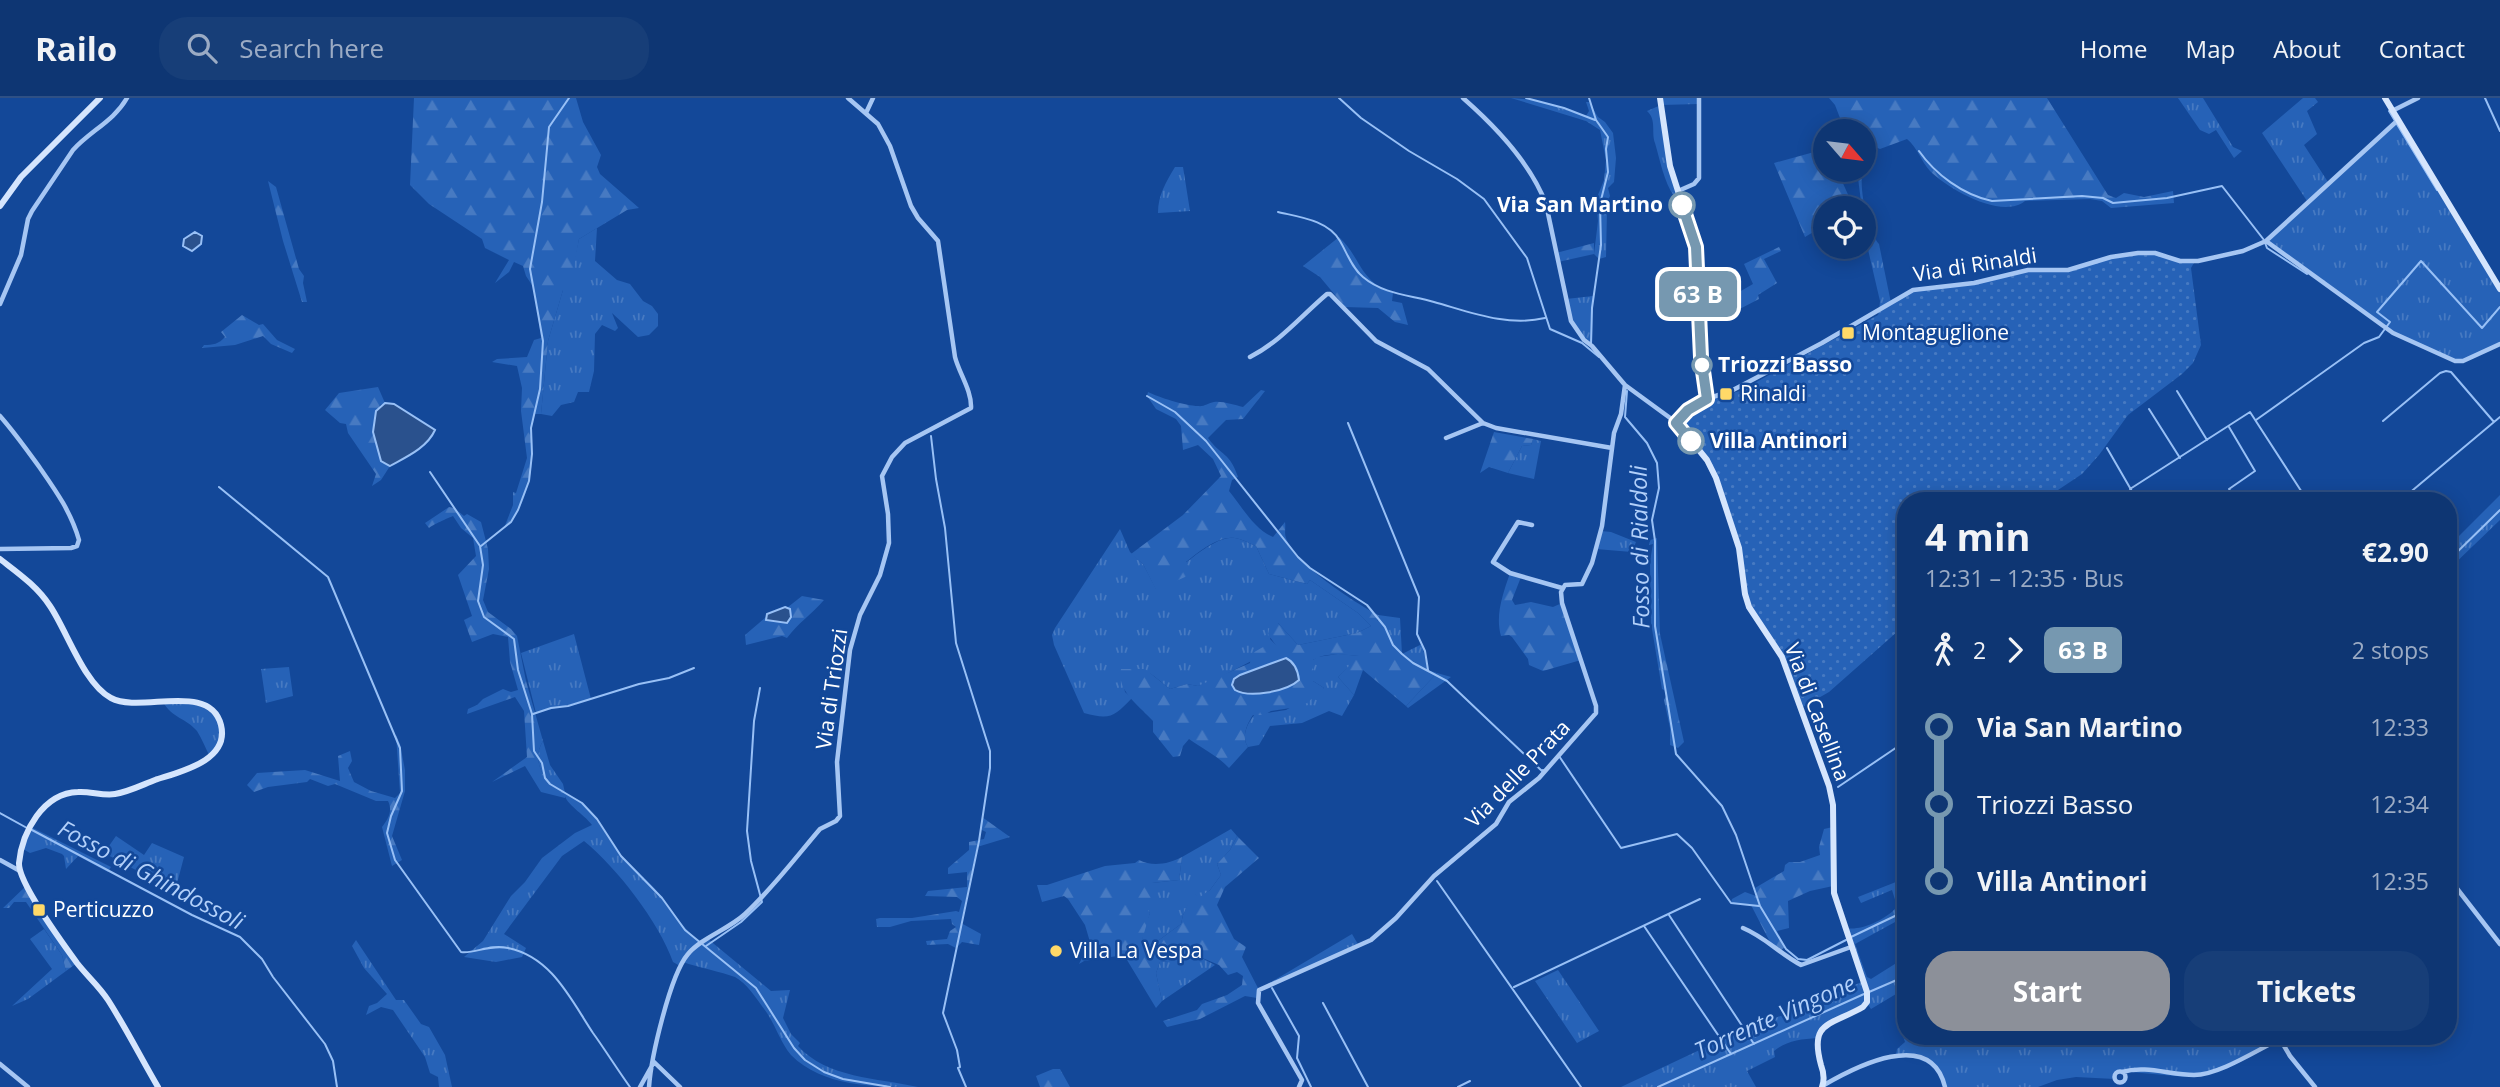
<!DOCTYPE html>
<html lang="en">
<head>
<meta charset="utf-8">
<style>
	:root { --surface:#0e3673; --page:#173e78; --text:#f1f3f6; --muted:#9babc4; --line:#2e5085; --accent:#8c9099 }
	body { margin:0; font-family:"Open Sans",sans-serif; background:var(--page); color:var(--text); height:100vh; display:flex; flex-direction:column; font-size:26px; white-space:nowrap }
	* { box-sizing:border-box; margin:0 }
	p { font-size:23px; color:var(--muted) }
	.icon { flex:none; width:38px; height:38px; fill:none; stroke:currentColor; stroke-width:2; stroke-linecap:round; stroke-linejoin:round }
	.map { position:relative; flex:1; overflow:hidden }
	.details { position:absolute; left:1897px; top:394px; width:560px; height:553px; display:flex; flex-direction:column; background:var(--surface); border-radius:28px; box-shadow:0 4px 18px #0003,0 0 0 2px var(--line) }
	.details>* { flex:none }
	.badge { padding:0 14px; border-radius:10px; font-size:24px; line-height:46px }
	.needle { width:46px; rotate:118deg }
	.tools { position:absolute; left:1813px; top:21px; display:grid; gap:14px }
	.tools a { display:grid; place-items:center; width:63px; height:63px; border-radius:50%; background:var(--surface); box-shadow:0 4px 18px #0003,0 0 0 2px var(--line); font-size:35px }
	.map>.badge { position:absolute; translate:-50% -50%; box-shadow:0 0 0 4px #fff }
	.legs { display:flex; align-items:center; gap:10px; height:77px; padding:0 28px; font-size:23px }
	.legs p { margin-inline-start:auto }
	.summary { display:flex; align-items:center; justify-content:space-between; height:119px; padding:0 28px }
	h1 { font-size:38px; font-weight:700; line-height:52px }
	.action { display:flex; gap:14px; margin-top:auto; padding:14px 28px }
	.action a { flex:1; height:80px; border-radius:28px; background:var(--accent); color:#fff; font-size:28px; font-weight:700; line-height:80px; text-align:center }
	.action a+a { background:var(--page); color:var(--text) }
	ul { padding:0 28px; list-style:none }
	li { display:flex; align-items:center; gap:24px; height:77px; font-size:26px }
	li i { display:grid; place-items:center; width:10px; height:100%; margin:0 9px; background:currentColor }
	li i::after { content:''; width:18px; height:18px; margin:-9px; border:5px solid; border-radius:50%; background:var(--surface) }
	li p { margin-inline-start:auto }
	li:first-child i { background:linear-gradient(#0000 50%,currentColor 0) }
	li:last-child i { background:linear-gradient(currentColor 50%,#0000 0) }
	header { display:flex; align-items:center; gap:42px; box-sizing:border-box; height:98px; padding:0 35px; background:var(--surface); border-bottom:2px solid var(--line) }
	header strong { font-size:33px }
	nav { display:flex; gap:38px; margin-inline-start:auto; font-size:24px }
	.search { width:490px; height:63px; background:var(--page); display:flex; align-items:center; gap:18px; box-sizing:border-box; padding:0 24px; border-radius:28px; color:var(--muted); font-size:26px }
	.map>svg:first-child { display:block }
</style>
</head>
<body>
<header>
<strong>Railo</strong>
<div class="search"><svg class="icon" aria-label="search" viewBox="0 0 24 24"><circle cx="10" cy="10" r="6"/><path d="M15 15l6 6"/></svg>Search here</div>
<nav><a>Home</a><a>Map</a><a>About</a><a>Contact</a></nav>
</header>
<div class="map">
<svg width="2500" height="989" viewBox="0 0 2500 989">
	<defs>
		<pattern id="grass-tufts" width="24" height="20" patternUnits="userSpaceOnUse" patternTransform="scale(1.75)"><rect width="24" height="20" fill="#2662b7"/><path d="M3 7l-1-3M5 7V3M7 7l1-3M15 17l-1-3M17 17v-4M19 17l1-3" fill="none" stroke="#477ac2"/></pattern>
		<pattern id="forest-firs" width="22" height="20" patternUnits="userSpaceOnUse" patternTransform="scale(1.75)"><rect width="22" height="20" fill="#2662b7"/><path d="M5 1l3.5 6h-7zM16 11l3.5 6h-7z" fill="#477ac2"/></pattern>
		<pattern id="park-dots" width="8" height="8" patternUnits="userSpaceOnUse" patternTransform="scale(1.75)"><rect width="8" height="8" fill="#2662b7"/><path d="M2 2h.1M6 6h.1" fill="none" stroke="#477ac2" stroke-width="1.8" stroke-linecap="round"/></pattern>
	</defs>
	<rect width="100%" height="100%" fill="#134899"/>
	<path fill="url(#grass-tufts)" d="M1511,0L1535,2L1586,18L1589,13L1586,4H1589L1598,19L1605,24L1613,35L1616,60L1614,84L1608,90L1610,98L1605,108L1607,112L1606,159L1599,161L1594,156L1598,123L1596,102L1604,82L1606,62L1600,32L1586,23Z
		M1660,0H1699L1698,6L1661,7L1678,93L1674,98C1664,84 1660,62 1655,45C1651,34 1657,22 1647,13L1661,7Z
		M2178,0H2203L2233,49L2242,53L2234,60L2216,32L2209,36L2200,32Z
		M2303,0H2315L2318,4L2307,13L2317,36L2304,47L2328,84L2398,22L2500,191V246L2463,263H2455L2393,235L2266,143L2307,103L2262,35Z
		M1175,69H1183L1190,113L1158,115C1158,97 1166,84 1175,69Z
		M1857,72H1863C1858,89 1868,133 1879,146L1891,205L1879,213L1880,203L1866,143Z
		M597,130L595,163L617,182L630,186L643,203L652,208L658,216V228L649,237L638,239L612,215L618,230L615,233L602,227L595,236L594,273L589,294H578L574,304L561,307L552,318L541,316L548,243L563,192L572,173L579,141Z
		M1593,198L1592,248L1575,232L1566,201Z
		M1533,341L1541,343L1534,381L1508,375L1522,348L1531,347Z
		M2500,397V422L2448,472V449Z
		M1120,431L1130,454L1143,466L1156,491C1172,477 1213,436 1235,440C1242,441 1249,445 1256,448L1269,476L1307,486L1310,482L1358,515L1371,528L1357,535L1298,547L1278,525L1270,541L1278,549L1213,583L1198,588L1187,586L1170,591C1148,574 1151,571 1121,571L1125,594L1132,600C1114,619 1110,622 1084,615L1054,547L1052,537L1055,530Z
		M1601,433L1611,434L1636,444L1632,454L1596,451Z
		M1378,517L1400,520L1402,556L1422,546L1428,573C1409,562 1375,543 1378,517Z
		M574,536L591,601L536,615L521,555Z
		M1338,556L1360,558L1338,579L1354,597L1342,618L1329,613L1302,625L1270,628L1259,647L1248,649C1241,639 1247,626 1254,617L1286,612L1324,590L1313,583V562L1317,559Z
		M289,569L293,598L266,605L261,571Z
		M1437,575L1451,579L1408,610L1406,608Z
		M193,603L218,619L221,642L210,659C206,651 202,641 197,633C186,620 172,620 163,604Z
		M543,643L550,667L563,686L565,695C592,706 602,733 619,755C629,767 643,778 654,790C669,808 681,828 699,844L708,841L771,893L790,892L783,920L791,936L800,945L798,948C827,980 877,980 918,989C874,989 823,989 791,957C781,945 776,929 767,915C758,903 748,886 735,879C722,874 697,869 683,864L680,868L673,864C659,824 617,770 584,743L562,758L504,836L526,850L522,859L496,864L464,859L483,843L511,798L525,784L542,760L575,735L592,727C583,715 566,707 564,695C545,687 530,663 543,643Z
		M31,729L111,769L108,774L78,758L66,771L64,758L62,756L46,750L30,755L23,751Z
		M1231,731L1237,738L1230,752L1217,766L1221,777L1210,792L1200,800L1194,796L1183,817L1181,826L1155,845L1148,847L1142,842L1143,833L1150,815L1147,813L1152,785L1179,782L1182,759Z
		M116,738L144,757L152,745L184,759L175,793L104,755Z
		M1906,780V791L1901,798L1906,808V818L1855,846L1867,879L1871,881L1906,859V890L1871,911L1867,905L1830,926L1817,940C1801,941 1786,943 1774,953L1775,959L1747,973L1756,989H1621L1706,949L1864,883L1845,831C1849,830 1853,831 1857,830C1869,829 1891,818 1897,808L1892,792L1861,805L1858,799Z
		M44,831L62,857L66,873L28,901L12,908L52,871L30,841Z
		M1352,836L1359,848L1266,887Z
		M356,842L396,902H404L421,926L429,929L445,957L452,989H439L438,979L430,975L425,959L393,912L381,909L366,917L369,908L377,905L387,896L364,870L352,848Z
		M1200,859L1215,867L1162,903L1156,875L1160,864Z
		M1558,872L1599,933L1577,945L1535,883Z
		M1906,929V938H2281L2280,941L2220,970L2187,979L2119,973L2115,976V981L2076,979L2057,982L2038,989H1945C1936,963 1921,961 1896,957L1897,951L1905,944L1901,932Z"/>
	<path fill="url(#forest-firs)" d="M414,0H576L583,24L601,57L597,69L600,76L639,110L627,112L579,141L570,191L563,192L548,243L541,316H534C530,329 533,341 532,355C532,381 524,412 504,430L513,407V394L516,395L527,360L521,313L522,290L517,268L492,264L497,261L527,259L534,242L541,240L534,190L526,178L523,168L514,164L509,174L495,185L509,162L485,150L482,141L429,106L410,87Z
		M1829,0H2047L2108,97L2116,100L2124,95L2144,99L2173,93L2174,105L2111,110L2102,103L2090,101L2025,103C2002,122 1948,91 1930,73C1921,63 1917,49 1907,41L1880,51L1864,44V33H1845L1835,7Z
		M1825,51V72H1837L1854,110H1825V127L1805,139L1774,65Z
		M268,83L276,89L299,171L304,178L303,185L307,204H302L283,143Z
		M1339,139C1362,161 1359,183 1393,195L1392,203L1402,205L1408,227L1395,224L1378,210L1345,209L1320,179L1303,168Z
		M1594,145V156L1558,164L1556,155Z
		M1779,149L1781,153L1764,161L1777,185L1758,197L1759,201L1730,216L1727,201L1753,186L1744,166Z
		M242,217L259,227L263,226L277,242L295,251L292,255L271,246L263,238L235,247L202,250L204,247C213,247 219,246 225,239L221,234Z
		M378,289L385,305L380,307L373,334L381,363L390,368L381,382L372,388L376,376L348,335L346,326L340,325L325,312L339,295Z
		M1261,292L1265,293L1243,321L1226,322L1208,340C1221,358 1230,354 1238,379L1232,382L1229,393C1242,409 1254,431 1273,439L1285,424C1286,430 1284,435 1286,440C1295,466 1354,504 1378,517L1377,522L1385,529V539C1401,555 1415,569 1437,575L1406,608L1363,572L1354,597L1338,579L1359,558C1345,557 1326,554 1313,562V583L1324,590L1307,605L1297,609L1271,613L1264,617H1253C1247,626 1241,639 1248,649L1229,670C1218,658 1203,651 1189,641L1183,648L1180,658L1173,659L1153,634V623C1140,608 1116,593 1121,571H1145L1170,591L1187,586L1198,588L1250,565L1251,556L1263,549H1277L1268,536L1271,523L1278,525L1298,547L1357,535L1371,528L1358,515L1310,482L1307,486L1269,476L1256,448C1249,445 1242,441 1235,440C1219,437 1197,455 1186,464L1189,475L1185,479L1156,492L1143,466L1131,456L1183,417L1221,378L1213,361L1198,347L1183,352L1181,328L1176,321L1156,311L1147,298L1148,294C1158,299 1186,308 1198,308C1204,309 1208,305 1214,304C1223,303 1234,307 1243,309Z
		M1494,334L1533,341L1531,347L1522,348L1508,375L1489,369L1480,375Z
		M449,409L454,410L464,418L467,416L481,424L488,451L489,471L483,502L488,514L511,531L517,538L526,583L543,643C530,663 545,687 565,695V700L541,694L525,668L492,684L527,659L524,613L515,599L467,616L468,611L477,607L483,601L503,591L511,594L518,592L510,564L508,539L493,536L472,544L464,522L472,518L458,477L476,458L473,440L461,430L453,418C448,420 432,427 429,430L425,425Z
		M1657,440L1660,536L1684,644L1678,650L1670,647V630L1664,602L1667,596L1666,593L1662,591L1651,525L1650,463L1653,446L1649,447L1650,442Z
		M1510,475L1521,479L1512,502L1515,507L1531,504L1553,509L1562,505L1581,562L1543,573L1529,567L1528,561L1512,539L1509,537L1501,538C1495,517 1503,496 1510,475Z
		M802,498L824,502C812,516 798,525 787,540L782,538L746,547L745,537L766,519V522L790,512L788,509Z
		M396,637L400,646L405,672V693L392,738L402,762L392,768L382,729C388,721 393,713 388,703H376L335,686L328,688L310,681L307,684L268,689L254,694L247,687L257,675L305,672L340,683L338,658L350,653L352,663L348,670L354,684L371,693L395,700L400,695Z
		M982,719L1010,739L977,749L961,825L981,836L979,847L962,844L956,850L948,846L927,847L926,843L947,841L950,833L956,829L952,826L951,821L911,823L890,829H877L876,821L880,820H912L956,813L959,814L962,803L957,799L925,798L928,793L967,789V774L948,776V770L969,752V744L984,741L986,734L980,731Z
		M1833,729V788L1810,793L1788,803L1789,830L1777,833L1785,849L1780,853L1772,848L1751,807L1731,805L1732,801L1745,794L1756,798L1755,790L1784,773L1785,767L1789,764H1800L1820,757L1819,749L1824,731Z
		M1237,738L1259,760L1225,789L1217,807L1234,841L1246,849L1242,859L1259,892L1257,900L1245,898L1200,921L1167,929L1163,923L1197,912L1202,906L1227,897L1242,887L1243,878L1237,874L1228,877L1219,867L1200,859L1160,864L1156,875L1162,903L1156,910L1124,857L1084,863L1079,866L1090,844L1085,827L1068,801L1064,798L1042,804L1037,787H1047L1105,768L1135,765L1139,762C1152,769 1169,766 1182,759L1179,782L1152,785L1156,792V802L1148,813L1150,815L1142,842L1148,847L1155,845L1181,826L1183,817L1193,795L1200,799L1210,792L1221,777L1217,766L1230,752Z
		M26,788L77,865L66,873L62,857L26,804H14L9,810H3Z
		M1053,971H1060L1070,989H1040L1036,978Z"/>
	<path fill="url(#park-dots)" d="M2155,155L2180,163H2195L2191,170L2201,247L2193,265L2182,276L2128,317L2099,357L2082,376L2043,402H1906V526L1829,594L1801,610L1789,576L1749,509L1739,450L1707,362L1677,325L1707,301L1740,293L1878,217L1879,213L1913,192L1974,185L2028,172L2058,173L2111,159Z"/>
	<path fill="#2a518d" stroke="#98c0f6" stroke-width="2" d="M195,134L202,138L201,146L192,153L183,148L184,141Z
		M385,305L394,306L435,332C427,350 406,359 390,368L381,363L373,334L376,313Z
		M785,509L790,511L791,519L787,525L766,522L767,516Z
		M1286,560C1294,564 1298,573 1299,582C1286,594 1249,600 1235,592L1232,587L1234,581L1240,577Z"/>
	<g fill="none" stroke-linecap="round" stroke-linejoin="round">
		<path stroke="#98c0f6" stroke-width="2" d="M1339,0L1361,20L1409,53L1457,81L1484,101L1527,160L1550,231L1582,245L1599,259
			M1526,0L1564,10L1595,22
			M1589,0L1596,22L1608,39L1606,51L1608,74L1600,106L1601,147L1592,210L1591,246
			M2485,0L2500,33
			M2389,13L2437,92
			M1919,53C1935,76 1963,97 1992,103L2082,98L2103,100L2113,105L2167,100L2222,88L2264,142L2267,150L2307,176
			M1278,114C1299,119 1328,122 1340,143C1347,155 1352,170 1363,179C1383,196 1409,197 1434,204C1470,214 1507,229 1545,220
			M1627,293L1625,319L1647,345L1657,365L1659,390L1652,422L1655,443V528L1676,656L1722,708L1736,737L1760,808L1786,851L1798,861L1807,862L1846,842
			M2177,293L2207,342
			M1147,298L1175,314L1206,343L1298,459L1310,470L1367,507L1385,529L1393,547L1402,556L1413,565L1447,583L1542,673L1543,672
			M2149,311L2180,360
			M2256,322L2364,245L2379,239L2390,224L2377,214L2421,163L2482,230L2500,209
			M2383,323L2440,275L2446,273L2451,274L2494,324
			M1348,325L1419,499L1417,536L1425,553L1428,572
			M2229,329L2255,373L2229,391L2237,402
			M931,338L936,381L945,430L956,545L990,653V670L979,743L943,915L957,952L960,969L958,970L966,989
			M2107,350L2137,402
			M430,374L480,448L483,467L478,503L484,519L514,541L518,572L532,616L534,653L542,665L545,680L550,686L582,705L597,721L621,758L662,800L685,832L756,890L794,950L805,962L824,974L843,981L890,989
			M219,389L328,479L400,650L402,693L391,718L387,735L395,762L461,854C475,856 489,846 508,850C552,859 571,902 593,935C606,953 617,971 630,989
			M2130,391L2250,314L2307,402
			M2057,398L2060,402
			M2401,402L2500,319
			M481,448L511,424L518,412L529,383L532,356L531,330L540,291L543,243L530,171L542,104L549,29L569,0
			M2448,463L2500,412
			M533,616L551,610L568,608L639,586L669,580L694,570
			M1559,658L1621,750L1677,736L1692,750L1731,805L1759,808
			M1838,689L1906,643
			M0,715L27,730
			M32,732L192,817L240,839L262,861L273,879L325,946L333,963L337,989
			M1437,783L1581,989
			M1669,817L1754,946
			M1644,828L1731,956
			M1851,839L1897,817L1900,807L1896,792L1899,787L1906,785
			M706,848L741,824L762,804L751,763L747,733L754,623L760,590
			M1514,889L1700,801
			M1272,890L1299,938L1297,960L1311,989
			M1869,894L1906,878
			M1323,905L1368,989
			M1458,989L1470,983
			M1658,989L1864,896"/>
		<path stroke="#a6c6f3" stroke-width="4.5" d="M1463,0C1495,28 1531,66 1546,106L1571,223L1584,242L1592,248L1625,287L1677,325
			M2392,13L2418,0
			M866,15L873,0
			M1678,93L1694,86L1699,80V0
			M2266,143L2393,235L2455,263H2463L2500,246
			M0,206L21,157L28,121L32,113L73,52C90,33 114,23 127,0
			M1250,259C1281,243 1301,218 1327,196H1330L1376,243L1428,271L1483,325L1496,330L1612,350
			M1707,301L1733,292L1822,245L1913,192L1974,185L2028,172H2068L2111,159L2138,155H2155L2180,163H2198L2243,153L2266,143L2398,22
			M0,318C15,335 27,352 40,370C56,393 71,414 79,442L77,448L71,450L0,451
			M1446,340L1483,325
			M1532,427L1518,424L1493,464L1510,475L1562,490
			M0,762L20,773
			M2448,779L2500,846
			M1743,830C1765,839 1780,856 1801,867L1851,849
			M2280,941L2290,958L2315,989
			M2281,944L2292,938
			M0,966L28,989
			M2114.5 979a5.5 5.5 0 1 1 11 0a5.5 5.5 0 1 1-11 0Z
			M2122,974C2146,967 2170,977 2194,977C2219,977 2257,952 2280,941
			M1824,987C1855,969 1931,929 1945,989
			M640,989L654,964L680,989
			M649,989C651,960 670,877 688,856C701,840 729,831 745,816C773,790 796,759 820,731L836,723L840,718L837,664L850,552L860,517L880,477L889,445L888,416L882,378L892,359L905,345L971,310C972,293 959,275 955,259L938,143L918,120L911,108L890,48L878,26L848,0
			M1299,989L1302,982L1258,905L1259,892L1371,842L1396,820L1434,778L1496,726L1509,704L1539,680L1596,615V608L1562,505L1561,494L1565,487L1582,486L1592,465L1602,428L1614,335L1621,316L1625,287"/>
		<path stroke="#d5e5fd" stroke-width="6" d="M1660,0L1670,68L1696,149L1701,259L1707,301L1688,312L1677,325L1707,362L1716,380L1739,450L1745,496L1749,509L1782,559L1829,688L1833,707L1834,795L1867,894V904L1863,909C1830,928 1809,923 1821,967C1824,975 1825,981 1822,989
			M2385,0L2500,191
			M0,108L21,79L100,0
			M0,461C18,475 37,488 50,508C67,533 84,586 111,600C140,616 210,583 221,627C230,663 179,674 155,682C142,687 128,694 115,696C103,698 90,693 78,694C43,695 22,734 19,765C18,785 64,847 77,865C87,878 99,888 108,902C126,930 141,960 158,989"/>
	</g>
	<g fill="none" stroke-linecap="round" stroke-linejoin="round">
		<g stroke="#fff" stroke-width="16">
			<path id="line-1" d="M1682,107L1696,149L1701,259L1707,301L1688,312L1676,325L1691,343"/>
		</g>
		<use href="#line-1" stroke="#7698b0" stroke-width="10"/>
	</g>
	<g fill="#fff" stroke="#7698b0" stroke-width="3.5">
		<circle cx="1682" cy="107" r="12"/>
		<circle cx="1702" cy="267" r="9"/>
		<circle cx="1691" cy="343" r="12"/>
	</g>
	<g fill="#ffd968" stroke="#134899" stroke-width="2.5">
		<rect x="1841" y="228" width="14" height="14" rx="3.5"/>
		<rect x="1719" y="289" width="14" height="14" rx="3.5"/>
		<rect x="32" y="805" width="14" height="14" rx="3.5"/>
		<circle cx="1056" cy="853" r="7"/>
	</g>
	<g text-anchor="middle" stroke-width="5" stroke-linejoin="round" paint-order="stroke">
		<g font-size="21" font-weight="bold" fill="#fff" stroke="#134899" text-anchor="start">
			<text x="1663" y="114" text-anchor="end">Via San Martino</text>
			<text x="1718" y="274">Triozzi Basso</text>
			<text x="1710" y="350">Villa Antinori</text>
		</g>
		<g font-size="21" fill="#fff" stroke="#134899">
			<text transform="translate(1975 167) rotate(-9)" y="7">Via di Rinaldi</text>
			<text transform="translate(832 591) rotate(-82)" y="7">Via di Triozzi</text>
			<text transform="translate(1817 614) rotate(69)" y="7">Via di Casellina</text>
			<text transform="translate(1518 676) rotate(-46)" y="7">Via delle Prata</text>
		</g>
		<g font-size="21" fill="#fff" stroke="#134899" text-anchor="start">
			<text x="1862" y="242">Montaguglione</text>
			<text x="1740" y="303">Rinaldi</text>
			<text x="53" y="819">Perticuzzo</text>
			<text x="1070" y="860">Villa La Vespa</text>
		</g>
		<g font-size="23" font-style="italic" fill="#b2d0fa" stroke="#134899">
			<text transform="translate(1640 449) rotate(-91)" y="8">Fosso di Rialdoli</text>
			<text transform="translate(151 777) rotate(28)" y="8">Fosso di Ghindossoli</text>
			<text transform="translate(1775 919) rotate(-24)" y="8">Torrente Vingone</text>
		</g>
	</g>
</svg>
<div class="tools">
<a><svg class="needle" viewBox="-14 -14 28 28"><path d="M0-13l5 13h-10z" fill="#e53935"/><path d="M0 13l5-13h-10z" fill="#9babc4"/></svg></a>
<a><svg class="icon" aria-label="locate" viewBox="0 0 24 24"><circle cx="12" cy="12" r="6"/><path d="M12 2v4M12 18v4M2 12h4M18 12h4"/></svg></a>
</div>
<b class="badge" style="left:1698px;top:196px;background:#7698b0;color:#fff">63 B</b>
<section class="details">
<div class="summary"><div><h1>4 min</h1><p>12:31 – 12:35 · Bus</p></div><b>€2.90</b></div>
<div class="legs"><svg class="icon" aria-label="walk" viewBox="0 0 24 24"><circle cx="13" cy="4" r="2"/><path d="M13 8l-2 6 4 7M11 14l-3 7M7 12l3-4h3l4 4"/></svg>2<svg class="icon" aria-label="forward" viewBox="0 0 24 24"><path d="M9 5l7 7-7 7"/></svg><b class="badge" style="background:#7698b0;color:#fff">63 B</b><p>2 stops</p></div>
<ul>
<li><i style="color:#7698b0"></i><b>Via San Martino</b><p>12:33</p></li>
<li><i style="color:#7698b0"></i><span>Triozzi Basso</span><p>12:34</p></li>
<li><i style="color:#7698b0"></i><b>Villa Antinori</b><p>12:35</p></li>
</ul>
<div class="action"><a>Start</a><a>Tickets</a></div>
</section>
</div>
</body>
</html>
